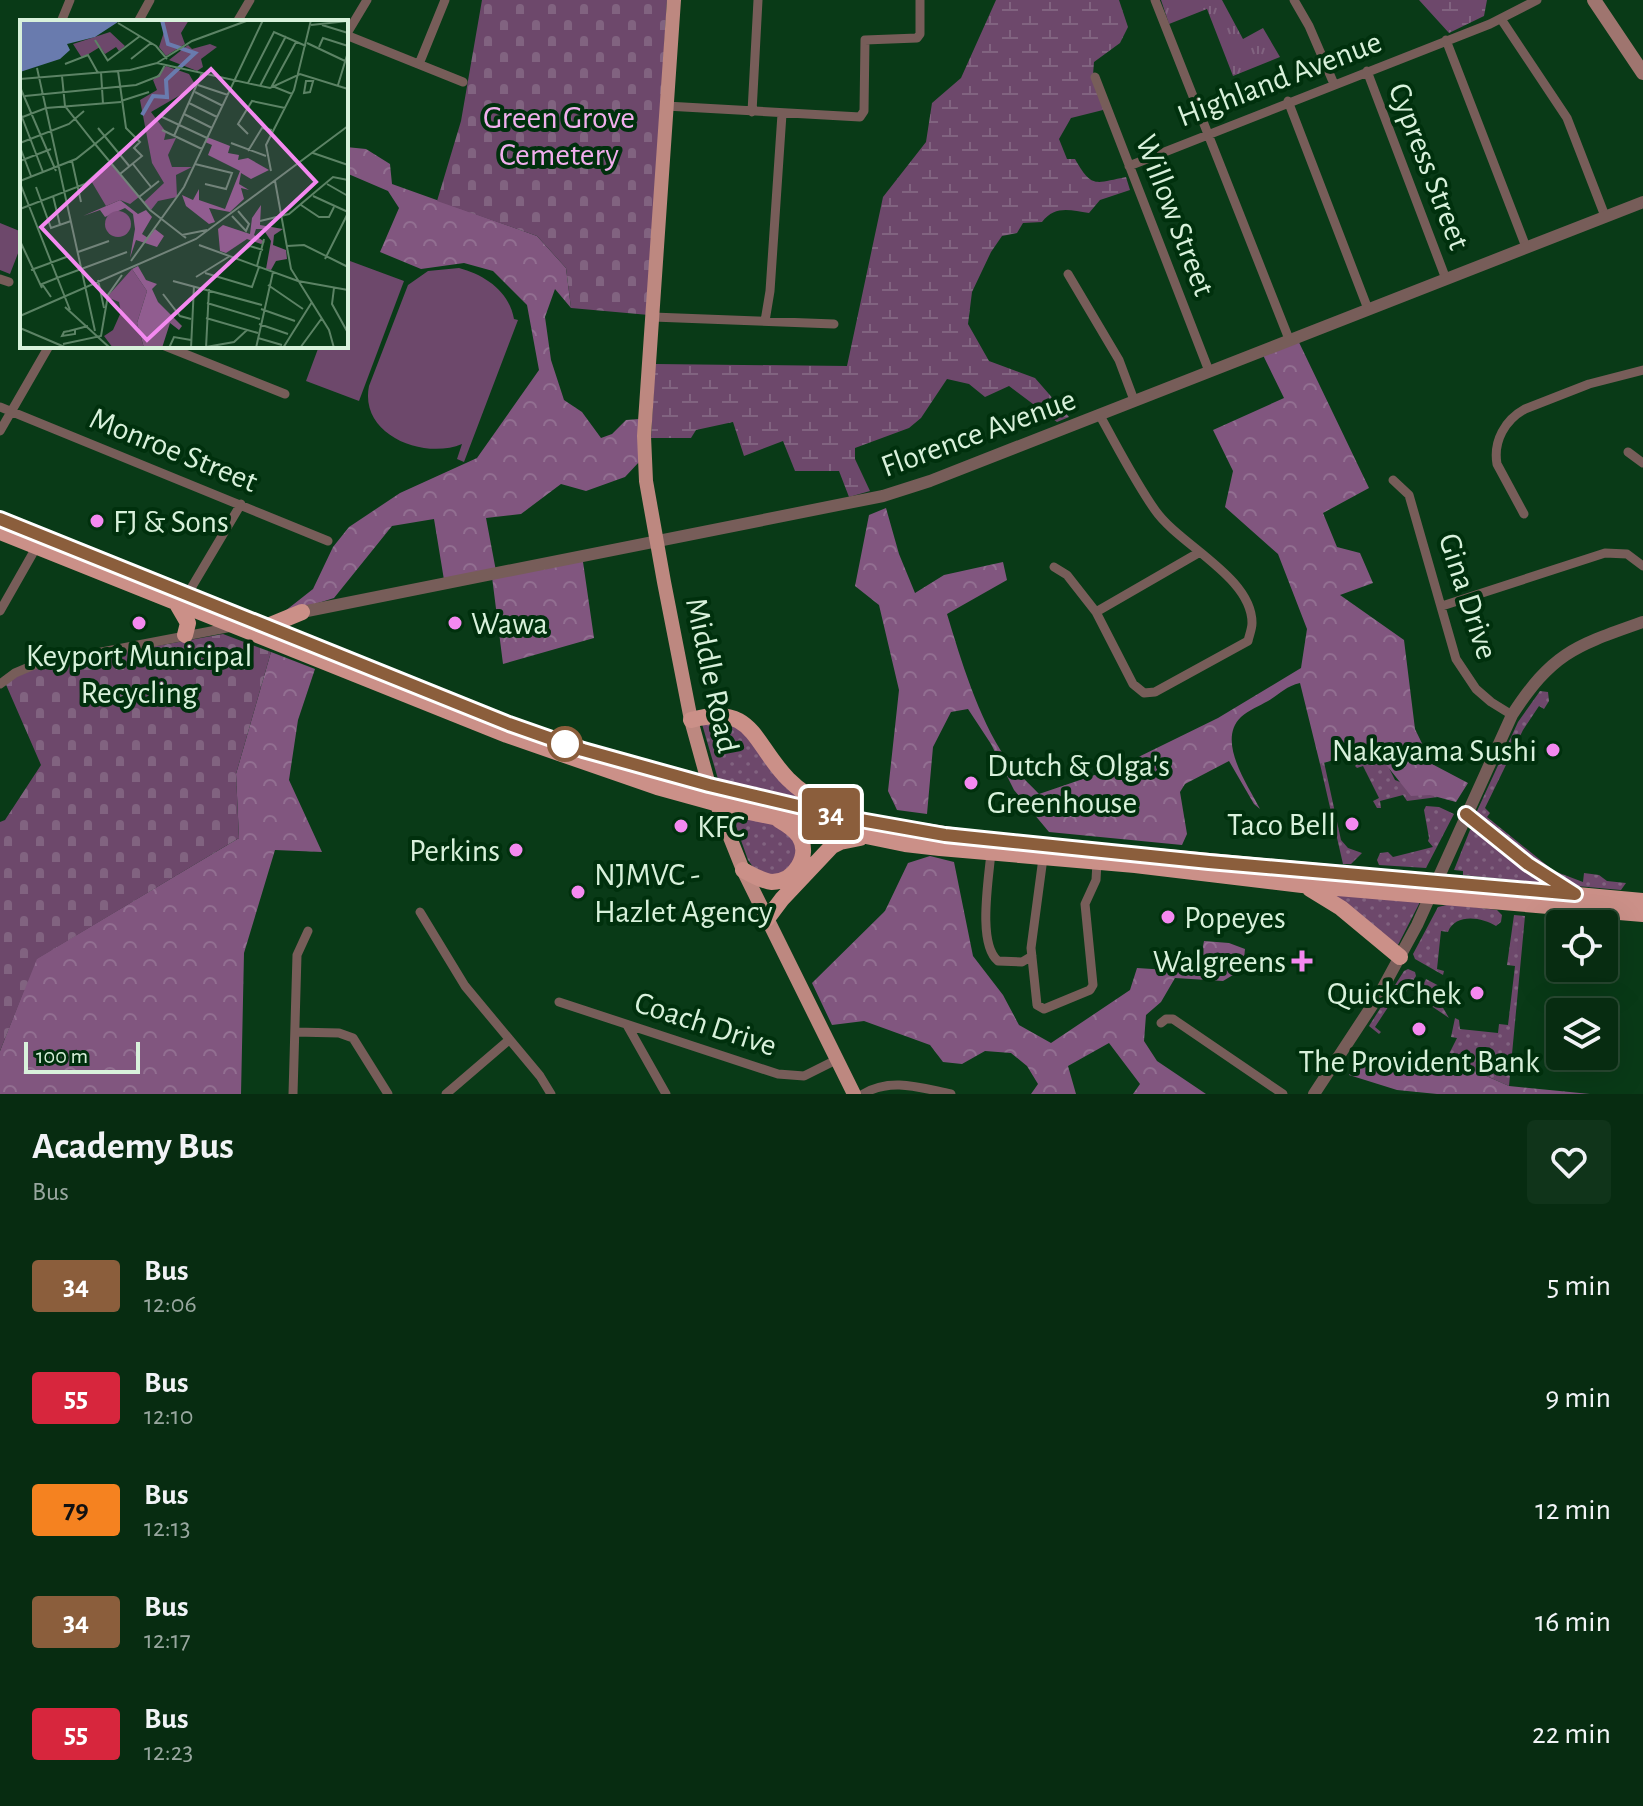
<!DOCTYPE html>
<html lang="en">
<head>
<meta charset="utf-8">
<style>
	:root { --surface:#072c11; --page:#10341a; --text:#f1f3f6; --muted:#98a79f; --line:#284831 }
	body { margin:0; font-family:"Alegreya Sans",sans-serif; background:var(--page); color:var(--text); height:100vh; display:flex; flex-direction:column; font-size:30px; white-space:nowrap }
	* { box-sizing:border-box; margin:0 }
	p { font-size:26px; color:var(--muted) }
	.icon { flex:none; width:44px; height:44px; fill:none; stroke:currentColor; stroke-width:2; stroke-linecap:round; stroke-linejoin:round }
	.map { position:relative; height:1094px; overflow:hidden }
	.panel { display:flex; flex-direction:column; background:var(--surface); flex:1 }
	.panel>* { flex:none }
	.badge { padding:0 16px; border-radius:6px; font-size:28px; line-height:52px }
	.tools { position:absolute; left:1546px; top:910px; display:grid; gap:16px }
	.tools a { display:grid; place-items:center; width:72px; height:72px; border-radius:8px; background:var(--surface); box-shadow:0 8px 32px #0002,0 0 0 2px var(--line); font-size:40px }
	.scale { position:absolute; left:24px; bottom:20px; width:116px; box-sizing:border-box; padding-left:8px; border:4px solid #d8f1db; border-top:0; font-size:22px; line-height:28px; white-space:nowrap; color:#d8f1db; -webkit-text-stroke:6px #00300d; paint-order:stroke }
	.map>.badge { position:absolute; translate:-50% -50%; box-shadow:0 0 0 4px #fff }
	.round { display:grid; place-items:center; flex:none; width:84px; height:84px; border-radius:8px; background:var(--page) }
	.headline { display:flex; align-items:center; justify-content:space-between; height:136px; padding:0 32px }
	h1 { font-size:38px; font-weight:700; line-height:60px }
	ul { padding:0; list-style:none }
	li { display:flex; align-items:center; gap:24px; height:112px; padding:0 32px }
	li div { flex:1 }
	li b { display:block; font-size:30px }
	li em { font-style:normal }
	li .badge { min-width:88px; font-weight:700; text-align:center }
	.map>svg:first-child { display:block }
</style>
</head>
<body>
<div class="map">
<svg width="1643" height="1094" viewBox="0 0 1643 1094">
	<defs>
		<pattern id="grass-dots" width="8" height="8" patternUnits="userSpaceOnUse" patternTransform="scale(2)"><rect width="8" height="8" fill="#6d486b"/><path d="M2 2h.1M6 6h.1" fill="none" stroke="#816380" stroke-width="1.8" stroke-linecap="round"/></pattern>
		<pattern id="forest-crowns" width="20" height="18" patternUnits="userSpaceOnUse" patternTransform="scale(2)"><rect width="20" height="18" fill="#81567f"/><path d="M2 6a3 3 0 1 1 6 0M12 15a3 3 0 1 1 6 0" fill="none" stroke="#926f91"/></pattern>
		<pattern id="wetland-marsh" width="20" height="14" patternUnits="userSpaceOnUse" patternTransform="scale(2)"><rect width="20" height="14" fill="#6d486b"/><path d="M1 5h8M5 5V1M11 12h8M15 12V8" fill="none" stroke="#816380"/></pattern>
		<pattern id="cemetery-stones" width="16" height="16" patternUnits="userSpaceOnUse" patternTransform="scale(2)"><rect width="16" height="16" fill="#6d486b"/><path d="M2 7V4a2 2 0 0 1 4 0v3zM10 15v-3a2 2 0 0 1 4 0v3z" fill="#816380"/></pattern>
		<pattern id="park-tufts" width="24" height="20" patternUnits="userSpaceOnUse" patternTransform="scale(2)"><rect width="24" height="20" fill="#6d486b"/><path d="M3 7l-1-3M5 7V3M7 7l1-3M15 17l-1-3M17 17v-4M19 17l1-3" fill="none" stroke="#816380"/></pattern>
	</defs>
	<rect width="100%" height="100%" fill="#093a17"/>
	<path fill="url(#grass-dots)" d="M1540,691L1548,692L1549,701L1544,709L1539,706L1523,730L1485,808L1490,813L1487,817L1554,871L1583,882L1584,873L1599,875L1607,881L1626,883L1621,890L1577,886L1564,882L1478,816L1477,811L1518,722Z
		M736,721L802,798L718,779L702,724Z
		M1378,757L1387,764L1395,780L1438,797L1407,801L1403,795L1380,801L1381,808H1377L1373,801L1379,798L1363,766L1357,768L1355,766L1359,762Z
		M1324,762L1341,840L1348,848L1362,853L1351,864H1343L1320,764Z
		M1426,806L1439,807L1454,814L1426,868L1379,865L1377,860L1380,853L1388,852L1393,857L1433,847L1428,841L1429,838L1424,810Z
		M732,815L777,824L793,833L798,860L776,877L756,871L748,860Z
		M1470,830H1474L1544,883L1463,875V871L1454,870Z
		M1332,894L1420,902L1398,945Z
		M1451,904L1497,910L1502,915L1501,922L1496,926C1482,917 1455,913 1448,932L1441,931L1437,969L1444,971L1443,975L1415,959L1413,954L1438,907Z
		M1514,915L1525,916L1509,1086L1475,1071L1436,1061L1447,1058L1457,1038L1451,1037L1455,1018L1459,1020L1460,1029L1498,1033L1499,1024L1508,1025L1515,966L1507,965Z
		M1408,969L1415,972L1416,976L1404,995L1398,992L1375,1027L1381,1032L1379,1034L1369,1026L1404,971Z
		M1426,979L1443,988V991H1436L1434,1004L1442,1006L1449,1018L1424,1001L1416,999Z"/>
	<path fill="url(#forest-crowns)" d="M346,147L366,149L390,164L392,184L537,236L566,268L571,308L555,289L545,317L551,360L564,400L582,412L601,438L612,434L626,420L639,419L640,461L625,477L586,491L561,484L521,514L486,518L496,571L582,555L594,638L503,664L492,577L444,580L434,519L392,526L334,598L280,615L313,589L333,547L349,527L400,493L477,458L539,370L527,305L493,271L464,263L421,269L380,252L399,208L388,191L346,173Z
		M1295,334L1369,488L1323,513L1337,547L1360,553L1373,583L1340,595L1404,640L1415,729L1432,764L1468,783L1456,802L1430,795L1411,796L1380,757L1375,758L1367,765L1359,762L1356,764L1354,754L1320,764L1300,683C1286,686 1280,694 1268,701C1259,706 1249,710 1241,717C1216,741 1248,785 1260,809L1254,804L1229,761L1185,784L1180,792L1187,834L1182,845L1049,832L1014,790L991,744L968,709L951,712L933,747L927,814L897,810L888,791L899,690L879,605L855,586L869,515L886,508L899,554L915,593L944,575L1003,562L1007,580L947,614C961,660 978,717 1005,757C1014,770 1028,782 1039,794L1118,767L1218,718L1301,668L1307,629L1278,554L1225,507L1233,471L1213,430L1284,398L1260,349Z
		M271,652L315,669L298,720L289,780L322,852L275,850L244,953L241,1094H0V1051L36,959L239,838L236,774Z
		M930,856L954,862L973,956L1003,995L1019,1025L1051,1043L1130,990L1137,968L1198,972L1204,941L1229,943L1245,949L1243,969L1223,981L1175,978L1161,1002L1146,1015L1144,1041L1157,1061L1206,1094H1133L1140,1084L1109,1043L1068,1066L1076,1094H1031L1038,1084L1027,1066L1011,1053L985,1051L962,1064L943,1062L930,1045L864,1021L832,1025L812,983L885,911L908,863Z
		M1364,1058L1408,1076L1436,1061L1475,1071L1509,1086L1590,1094H1437L1397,1090L1349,1075Z"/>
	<path fill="url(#wetland-marsh)" d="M996,0H1119L1128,27L1120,43L1094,62L1093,75L1107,109L1071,118L1059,139L1067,159H1075C1092,189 1095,183 1126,177L1130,190L1100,200L1089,213C1070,210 1055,205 1042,222L1023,223L1017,233L1002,236L991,252L972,292L968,324L989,361L1035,378L1069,417L1057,422L1009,386L985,397L969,384L947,379L921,418L909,428L855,448V459L870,491L849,497L839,471H795L783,441L744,456L733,422L696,430L691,438H651L655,364L847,366L883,197L926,142L932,103L961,78Z
		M1419,0H1487L1484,16L1449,33Z"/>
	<path fill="url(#cemetery-stones)" d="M482,0H667L649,315L571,308L566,268L537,236L437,201L461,121Z
		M223,634L271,652L236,774L239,838L37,959L0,1051V822L5,820L41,765L4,680L17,671Z"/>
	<path fill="url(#park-tufts)" d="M1161,0H1222L1243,39L1263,28L1280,57L1233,76L1207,9L1169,24Z"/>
	<path fill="#6d486b" d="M0,223L22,232V243L10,274L0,270Z
		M350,261L404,281L359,401L306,381L319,346H346V273Z
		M459,268C485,275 509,291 514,319L518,320L464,462L457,459L462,444C424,460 359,435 369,386L408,285L428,271Z"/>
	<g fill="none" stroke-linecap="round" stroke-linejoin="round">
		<path stroke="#775d59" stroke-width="9" d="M1155,0L1289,339
			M1294,0L1309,26L1334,84
			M1501,19L1567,118L1605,216
			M61,22L70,0
			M138,22L150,0
			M237,22L250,0
			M346,35L463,82
			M346,35L367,0
			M1446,40L1526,247
			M419,64L445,0
			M1367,71L1446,279
			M1095,77L1209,371
			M1288,101L1368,309
			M666,106L860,117L864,111L865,40L917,38L920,34V0
			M752,112L758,0
			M1129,166L1490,24L1537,0
			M1068,274L1119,360L1134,400
			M0,279L9,282
			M653,317L834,324
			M765,321L770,291L782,114
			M165,346L285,394
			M0,407L328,541
			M0,431L49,346
			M1628,452L1643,463
			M1393,480L1409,495L1456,659L1476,689L1491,702L1512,715
			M1524,514L1497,464C1493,441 1505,420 1525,409L1589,384L1643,370
			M1054,567L1067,575L1096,612L1133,684L1144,693L1155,692L1248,641C1249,636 1252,629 1252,623C1252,577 1179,545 1155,510C1134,480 1117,446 1099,414
			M187,595L241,504
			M1442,606L1605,553L1627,554L1643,566
			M0,611L37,546
			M1096,612L1200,552
			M0,684L15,673L34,665L232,627
			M991,852C989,878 977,944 998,961L1022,962L1032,956
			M1043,858L1031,948L1037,1005L1044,1009L1090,990L1093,985L1085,904L1096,880L1097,862
			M420,912L465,986L540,1076L551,1094
			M559,1002L778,1074L804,1076L836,1060
			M1161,1023L1166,1019H1173L1283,1094
			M627,1025L666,1094
			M295,1032L339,1033L353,1038L388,1094
			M293,1094L297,955L308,931
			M446,1094L509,1040
			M863,1094C891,1077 921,1088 951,1094"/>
		<path stroke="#775d59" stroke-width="12" d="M302,612L883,496L930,481L1643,202
			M1314,1094L1379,995L1417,925L1512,715C1553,652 1575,646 1643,622"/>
		<path stroke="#9f756f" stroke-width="14" d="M1594,0L1643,73"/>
		<path stroke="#bd8880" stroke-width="14" d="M674,0L644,436L646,481L664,582L691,720L709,785L743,870L854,1094"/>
		<path stroke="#cb9088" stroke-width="16" d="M0,519L474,710
			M0,532L507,735L657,787L744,811L905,844L940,848L1135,865L1302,885L1643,914
			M177,604L188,623L185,635
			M268,626L302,612
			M691,720C754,703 752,742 788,779C800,791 814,800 829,808
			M514,726C652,776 799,814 944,834C998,842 1053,847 1108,852
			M1466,814L1528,864L1566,889
			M1155,856L1643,901
			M743,870C752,875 762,881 772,882C795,882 811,855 799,836C794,829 786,824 779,820
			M1310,889L1341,908L1400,957
			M767,919L782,899L832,846L840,842L860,838"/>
	</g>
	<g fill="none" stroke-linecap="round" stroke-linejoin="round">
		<g stroke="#fff" stroke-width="18">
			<path id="line" d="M0,519L509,724L583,750L709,785L849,818L945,835L1209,862L1575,894L1528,864L1466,814"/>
		</g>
		<use href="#line" stroke="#8b5e3c" stroke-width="12"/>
	</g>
	<g fill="#f489f0" stroke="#00300d" stroke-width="3">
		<circle cx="97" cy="521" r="8"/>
		<circle cx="139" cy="623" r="8"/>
		<circle cx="455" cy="623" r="8"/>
		<circle cx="1553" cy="750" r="8"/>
		<circle cx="971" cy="783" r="8"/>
		<circle cx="1352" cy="824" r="8"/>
		<circle cx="681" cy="826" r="8"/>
		<circle cx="516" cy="850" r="8"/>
		<circle cx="578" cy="892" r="8"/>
		<circle cx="1168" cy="917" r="8"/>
		<path d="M1298 949h8v8h8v8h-8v8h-8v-8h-8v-8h8z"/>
		<circle cx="1477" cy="993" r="8"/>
		<circle cx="1419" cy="1029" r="8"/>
	</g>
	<circle fill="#fff" stroke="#8b5e3c" stroke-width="4" cx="565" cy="744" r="16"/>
	<g text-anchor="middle" stroke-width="8" stroke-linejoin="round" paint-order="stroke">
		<g font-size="32" fill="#d8f1db" stroke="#00300d">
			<text transform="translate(1279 78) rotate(-21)" y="11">Highland Avenue</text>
			<text transform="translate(1430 166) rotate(69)" y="11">Cypress Street</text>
			<text transform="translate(1176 215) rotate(69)" y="11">Willow Street</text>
			<text transform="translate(978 432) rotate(-20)" y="11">Florence Avenue</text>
			<text transform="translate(174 449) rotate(22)" y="11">Monroe Street</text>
			<text transform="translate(1469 596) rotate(72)" y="11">Gina Drive</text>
			<text transform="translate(713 675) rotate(78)" y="11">Middle Road</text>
			<text transform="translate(706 1023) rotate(18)" y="11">Coach Drive</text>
		</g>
		<g font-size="32" fill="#f1afed" stroke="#00300d">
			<text x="559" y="128">Green Grove<tspan x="559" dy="37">Cemetery</tspan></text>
		</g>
		<g font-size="32" fill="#d8f1db" stroke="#00300d" text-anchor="start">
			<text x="113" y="532">FJ &amp; Sons</text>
			<text x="471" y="634">Wawa</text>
			<text x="139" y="666" text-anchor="middle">Keyport Municipal<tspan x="139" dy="37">Recycling</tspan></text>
			<text x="1537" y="761" text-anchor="end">Nakayama Sushi</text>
			<text x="987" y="776">Dutch &amp; Olga's<tspan x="987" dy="37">Greenhouse</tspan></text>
			<text x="1336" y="835" text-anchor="end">Taco Bell</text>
			<text x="697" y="837">KFC</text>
			<text x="500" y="861" text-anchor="end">Perkins</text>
			<text x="594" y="885">NJMVC -<tspan x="594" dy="37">Hazlet Agency</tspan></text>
			<text x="1184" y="928">Popeyes</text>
			<text x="1286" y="972" text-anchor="end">Walgreens</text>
			<text x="1461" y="1004" text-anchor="end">QuickChek</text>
			<text x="1419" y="1072" text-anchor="middle">The Provident Bank</text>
		</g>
	</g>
	<g transform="translate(20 20)">
		<rect width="328" height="328" fill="#093a17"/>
		<path d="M187,117L210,126L208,133L219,135L218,140L228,138L249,150L231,159L221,153L219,164L229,170L221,168L224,179L210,192L189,188L195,202L189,204L166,186L162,175L173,180L179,169V180L205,189L220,151L188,135L192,125L185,122ZM100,180L118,194L126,190L132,197L122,214L128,218L135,209L144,216L137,227L116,220L110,238L115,209L113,194L105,188L85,197L80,190L63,196ZM241,185L240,205L263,209L254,215L253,225L266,230L267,239L256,241L251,250L246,249L251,221L243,209H236L234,215L245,222L241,224L227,219L206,233L200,231L198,209L203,205L230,214L232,198ZM118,246L126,260L137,264L132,269L138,282L162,306L159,310L150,303L142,328H124L117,303L127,271L112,249Z" fill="#81567f"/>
		<path d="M140,0H169L161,13L165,24L146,36L139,27L144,12ZM190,24L197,27L181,39L183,47L177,51L149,40L168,25L172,29ZM146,46L169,54L176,66L131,92L146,112L144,120L156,118L148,135L152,147H172L156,155L157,177L138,181L131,190L124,182L144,163L132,143L120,80L137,70L133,60Z" fill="#6d486b"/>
		<path d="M89,141L119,177L110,184L100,180L86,186L70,159ZM112,249L127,271L117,303L124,328H93L84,316L93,310L101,292L99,282L87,277Z" fill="#6d486b"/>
		<path d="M90,12L105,26L99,31L96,27L85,34L80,27L62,38L53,24Z" fill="#6d486b"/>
		<path d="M85 204a13 13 0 1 1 26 0a13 13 0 1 1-26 0Z" fill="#6d486b"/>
		<path d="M0,0H101L75,17L47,24L50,30L40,39L0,52Z" fill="#697bae"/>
		<path fill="none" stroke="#697bae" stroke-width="4" d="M122,95L133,76L147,77L146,60L175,33L148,24L142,0"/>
		<path fill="none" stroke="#5c8365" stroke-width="2" d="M98,3L136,26L147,39M291,5L328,1M302,5L328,13M75,20L88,41M287,23L325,41M299,27L303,18L328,26M111,39L131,23M87,41L120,16M137,43L172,21L229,0M45,44L68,35L78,53M17,48L75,311M98,51L106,108L120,122L114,128L122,136L100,154M81,52L83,84M42,56L45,86L75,124L94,108M0,59L110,50L137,43L250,68L280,54L328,69M293,61H286L284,73L290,72L294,58M228,63L254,12L286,26M178,65L208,75M318,65L328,32M240,66L266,16M0,67L36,151M175,72L203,86M272,74L252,66L276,22M5,76L116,65L139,56L145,45M101,81L129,72M169,83L197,97M0,92L23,152M164,94L192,108M140,96L187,118M0,98L26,88L101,82M78,108L110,147M142,110L182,129M228,114L218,104L232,81L265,88M154,116L182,53M0,123L49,104L64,91M211,123L246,136M0,127L11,156M228,131L242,108L252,110M293,133L328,145M0,141L31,129M52,141L61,182M113,144L131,167M175,144L212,153L206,169L185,164M251,151L246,125L274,70L291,0M0,161L56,139L75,124L130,190L166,218M255,161L271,249L309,310L314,328M0,163L50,290M307,164L328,176M16,167L31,208L51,201M33,176L40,205M293,176L328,192M119,177L139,161M281,185L299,197H309L314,187M0,189L65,164L116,118M212,196L226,211L229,204L218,191M240,201L269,194L313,157L328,160M162,215L187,210M0,221L22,268M179,225L278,261L328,270M267,226L284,225L328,247M58,232L89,221M215,238L230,226L243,230M305,239L328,193M111,241L164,167L243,0M237,246L244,219M11,250L49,236M185,253L232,267L239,247M176,257L210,236M37,258L107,232M78,260L84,288M153,261L242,285M248,265L283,289M314,268L312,284L328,313M143,274L160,296L171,299M31,277L22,264L37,258M187,283L240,299M45,287L90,328M241,289L275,301M0,296L176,219L328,106M186,298L238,313M239,304L268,314M0,308L47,328M55,309V314L42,316L44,312L49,311L68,306M238,318L262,325M43,324L81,316L88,275L102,255M186,327L214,322L227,310M149,328L154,317L171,320M171,328L174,266M186,328L189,269M236,328L253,252M263,328L292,282M280,328L302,298"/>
		<path fill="#f489f0" fill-opacity="0.15" stroke="#f489f0" stroke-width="4" d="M191,49L296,162L127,320L21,207Z"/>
		<rect width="328" height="328" fill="none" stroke="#d8f1db" stroke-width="4"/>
	</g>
</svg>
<div class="tools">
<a><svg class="icon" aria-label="locate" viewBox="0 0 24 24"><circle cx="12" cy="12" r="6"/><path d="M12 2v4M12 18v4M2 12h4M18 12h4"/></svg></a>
<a><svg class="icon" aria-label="layers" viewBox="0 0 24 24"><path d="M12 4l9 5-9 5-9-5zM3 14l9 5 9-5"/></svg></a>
</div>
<div class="scale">100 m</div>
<b class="badge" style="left:831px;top:814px;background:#8b5e3c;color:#fff">34</b>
</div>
<section class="panel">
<div class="headline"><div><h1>Academy Bus</h1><p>Bus</p></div><a class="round"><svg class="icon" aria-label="heart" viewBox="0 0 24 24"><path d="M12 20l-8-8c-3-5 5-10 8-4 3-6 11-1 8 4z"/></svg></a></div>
<ul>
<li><span class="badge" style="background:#8b5e3c;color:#fff">34</span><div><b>Bus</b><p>12:06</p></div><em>5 min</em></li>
<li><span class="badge" style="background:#d7263d;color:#fff">55</span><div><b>Bus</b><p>12:10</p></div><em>9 min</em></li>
<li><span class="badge" style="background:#f58220;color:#111">79</span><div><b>Bus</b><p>12:13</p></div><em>12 min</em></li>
<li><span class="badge" style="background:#8b5e3c;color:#fff">34</span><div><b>Bus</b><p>12:17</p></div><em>16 min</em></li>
<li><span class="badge" style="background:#d7263d;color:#fff">55</span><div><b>Bus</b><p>12:23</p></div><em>22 min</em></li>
</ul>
</section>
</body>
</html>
